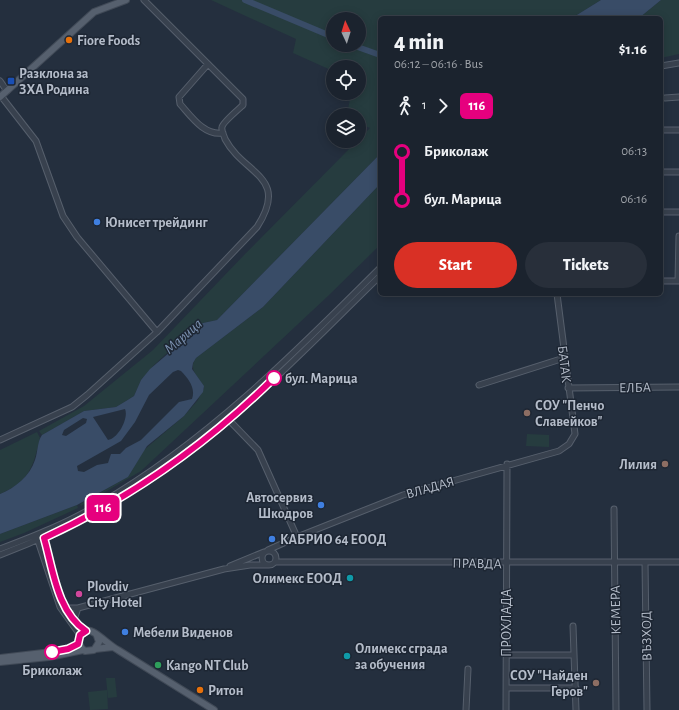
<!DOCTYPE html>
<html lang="en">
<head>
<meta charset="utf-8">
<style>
	:root { --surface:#1b232e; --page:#282f3a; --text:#f1f3f6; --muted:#a0a4aa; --line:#39404a; --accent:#d93025 }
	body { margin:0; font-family:"Alegreya Sans",sans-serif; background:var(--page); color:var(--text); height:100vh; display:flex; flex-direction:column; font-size:15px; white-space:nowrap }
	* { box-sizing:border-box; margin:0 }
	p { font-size:13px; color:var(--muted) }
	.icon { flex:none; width:22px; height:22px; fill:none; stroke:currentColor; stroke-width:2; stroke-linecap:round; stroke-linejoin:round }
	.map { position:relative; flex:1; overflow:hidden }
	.details { position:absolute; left:378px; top:16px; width:285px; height:280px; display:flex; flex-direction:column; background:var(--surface); border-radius:6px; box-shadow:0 2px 10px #0003,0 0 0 1px var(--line) }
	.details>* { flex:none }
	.badge { padding:0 8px; border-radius:6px; font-size:14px; line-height:26px }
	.needle { width:26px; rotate:356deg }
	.fabs { position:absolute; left:326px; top:12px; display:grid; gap:8px }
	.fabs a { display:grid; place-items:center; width:40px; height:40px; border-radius:50%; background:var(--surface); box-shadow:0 2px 10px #0003,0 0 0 1px var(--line); font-size:20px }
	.map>.badge { position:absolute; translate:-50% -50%; box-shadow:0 0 0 2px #fff }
	.legs { display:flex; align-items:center; gap:6px; height:44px; padding:0 16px; font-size:13px }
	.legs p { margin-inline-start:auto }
	.overview { display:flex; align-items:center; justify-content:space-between; height:68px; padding:0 16px }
	h1 { font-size:22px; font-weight:800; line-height:30px }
	.primary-button { display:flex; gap:8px; margin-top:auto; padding:8px 16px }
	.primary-button a { flex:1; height:46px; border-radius:24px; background:var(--accent); color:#fff; font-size:16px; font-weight:800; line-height:46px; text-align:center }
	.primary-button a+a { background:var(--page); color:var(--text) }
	ul { padding:0 16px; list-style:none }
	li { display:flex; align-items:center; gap:14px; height:48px; font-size:15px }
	li i { display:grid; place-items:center; width:6px; height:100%; margin:0 5px; background:currentColor }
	li i::after { content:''; width:10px; height:10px; margin:-5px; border:3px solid; border-radius:50%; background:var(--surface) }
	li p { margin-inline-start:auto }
	li:first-child i { background:linear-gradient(#0000 50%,currentColor 0) }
	li:last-child i { background:linear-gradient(currentColor 50%,#0000 0) }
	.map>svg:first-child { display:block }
</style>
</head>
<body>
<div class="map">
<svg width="679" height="710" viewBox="0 0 679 710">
	<rect width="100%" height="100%" fill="#242f3e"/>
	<path fill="#263c3f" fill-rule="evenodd" d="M211,0H601L572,18H380V154L217,320L203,323L192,330L154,365L141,380L134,396L126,401L116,407L84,411L42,435L39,431L84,406L153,350L246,253L357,141H359V139L370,128L359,124V115H347L351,93H359V67H333V71L293,53L296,39ZM333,19H359V45H333Z
		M661,0H679V54L661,58V18H639Z
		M380,184V245L328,296L141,471L81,506L80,504L128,477L144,450L184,416L198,400L204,388C200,377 187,370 196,358L263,307Z
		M37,432L40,438C33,467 30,481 0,494V450Z
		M527,434L549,435V447L526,446Z
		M77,505L78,508L24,533L0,542V534Z
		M106,678H115L117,697L108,698Z
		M107,690L108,709L90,710L88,692Z"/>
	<path fill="#394c67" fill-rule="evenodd" d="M601,0H661L639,18H572Z
		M380,154V184L263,307L196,358L193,363L192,369L204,386L203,392L184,416L147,446L128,477L77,505L0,534V494C15,488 30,476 35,460C38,452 37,442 42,435L84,411L116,407L126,401L134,396L141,380L150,369L176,347L192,330L203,323L217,320ZM178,370L181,371C188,378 196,388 192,399L179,402L141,440L126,448L120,454H111L108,463L97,465L84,472L78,471L77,466L121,441L135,422L149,395L173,372ZM125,409C129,418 118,439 108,440L93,417ZM83,418L87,419L86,423L66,436L62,435L64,430Z"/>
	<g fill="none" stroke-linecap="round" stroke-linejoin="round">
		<path stroke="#394c67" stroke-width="6" d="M245,0L333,37
			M352,45L380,55"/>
		<g stroke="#565f6c" stroke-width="7">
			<path id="minor" d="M208,64L179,97L180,104C191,116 204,136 223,133
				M661,66L679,63
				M0,81L7,91
				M1,96L36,141L63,216L77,237L157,332
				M665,98L679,97
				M661,130H679
				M661,172H679
				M661,212H679
				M661,281H679
				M678,281L679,236
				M479,385L564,358
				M568,388L679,387
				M226,417L258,450L297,537
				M0,440L72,407L87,395L157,332L257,227C290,176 244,175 225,139C224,135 221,131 222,127C223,122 239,109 243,105V99L144,0
				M614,509L616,710
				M43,536C53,568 56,611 86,631
				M37,538L60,607L80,635
				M0,549C34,536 68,523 99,504C205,443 294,354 380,268
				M268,550L297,537L403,495L559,451L569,444L575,434L557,294
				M262 558a7 7 0 1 1 14 0a7 7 0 1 1-14 0Z
				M0,555C55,534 107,508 156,475C239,420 308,346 380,276
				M275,562H679
				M645,562L647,710
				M230,566L264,552
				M66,608H78L74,620
				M78,608L224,569L250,565H267
				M573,626L576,710
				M506,655H573
				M506,688H576
				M466,710L468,669
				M506,710L507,464"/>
		</g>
		<g stroke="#414a57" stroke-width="8">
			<path id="major" d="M0,97L94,12L126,0
				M97,636L99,642L94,650L85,651C73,644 81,625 93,632C102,637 109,645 118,650C150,670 182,690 214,710
				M95,649L113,647
				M0,658L60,651L78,644
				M0,662L49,657L83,650"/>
		</g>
		<use href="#minor" stroke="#38414e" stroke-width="5"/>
		<use href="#major" stroke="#56606e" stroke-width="6"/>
	</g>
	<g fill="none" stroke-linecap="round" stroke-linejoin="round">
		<g stroke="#fff" stroke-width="9">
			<path id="line-1" d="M52,652L68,649L78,644L80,635L86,631C57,612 53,569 44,538C129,499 207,444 274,378"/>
		</g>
		<use href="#line-1" stroke="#e6007e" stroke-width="6"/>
	</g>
	<g fill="#e8710a" stroke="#1d2633" stroke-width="1.5">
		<circle cx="69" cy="40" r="4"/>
		<circle cx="200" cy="690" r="4"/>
	</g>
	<rect fill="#1a4fb4" stroke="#1d2633" stroke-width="1.5" x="7" y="77" width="8" height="8" rx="2"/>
	<g fill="#3f7fe0" stroke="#1d2633" stroke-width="1.5">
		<circle cx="97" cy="222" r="4"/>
		<circle cx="321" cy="505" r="4"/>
		<circle cx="272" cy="539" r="4"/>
		<circle cx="125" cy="632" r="4"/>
	</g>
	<g fill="#fff" stroke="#e6007e" stroke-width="2">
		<circle cx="274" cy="378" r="7"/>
		<circle cx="52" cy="652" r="7"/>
	</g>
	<g fill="#8d6e63" stroke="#1d2633" stroke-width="1.5">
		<circle cx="527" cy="413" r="4"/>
		<circle cx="665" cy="464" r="4"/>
		<circle cx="596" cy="683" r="4"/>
	</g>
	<g fill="#0f9aa8" stroke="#1d2633" stroke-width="1.5">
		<circle cx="350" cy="578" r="4"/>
		<circle cx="347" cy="656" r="4"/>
	</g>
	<circle fill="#d1479c" stroke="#1d2633" stroke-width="1.5" cx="79" cy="594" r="4"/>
	<circle fill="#2e9e5b" stroke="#1d2633" stroke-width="1.5" cx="158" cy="665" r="4"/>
	<g text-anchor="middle" stroke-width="3" stroke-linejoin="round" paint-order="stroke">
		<g font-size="14" font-weight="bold" fill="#b4bcc9" stroke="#1d2633" text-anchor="start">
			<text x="77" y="45">Fiore Foods</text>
			<text x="19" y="78">Разклона за<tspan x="19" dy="16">ЗХА Родина</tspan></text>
			<text x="105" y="227">Юнисет трейдинг</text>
			<text x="535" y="410">СОУ "Пенчо<tspan x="535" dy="16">Славейков"</tspan></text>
			<text x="657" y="469" text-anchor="end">Лилия</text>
			<text x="313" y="502" text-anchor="end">Автосервиз<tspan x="313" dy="16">Шкодров</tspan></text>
			<text x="280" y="544">КАБРИО 64 ЕООД</text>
			<text x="342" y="583" text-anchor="end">Олимекс ЕООД</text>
			<text x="87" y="591">Plovdiv<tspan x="87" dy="16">City Hotel</tspan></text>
			<text x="133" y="637">Мебели Виденов</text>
			<text x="355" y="653">Олимекс сграда<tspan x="355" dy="16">за обучения</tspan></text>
			<text x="166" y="670">Kango NT Club</text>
			<text x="588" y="680" text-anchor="end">СОУ "Найден<tspan x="588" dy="16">Геров"</tspan></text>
			<text x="208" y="695">Ритон</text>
		</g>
		<g font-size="14" fill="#b4bcc9" stroke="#1d2633">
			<text transform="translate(565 364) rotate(83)" y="5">БАТАК</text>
			<text transform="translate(635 387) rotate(-1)" y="5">ЕЛБА</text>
			<text transform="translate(430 487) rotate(-16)" y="5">ВЛАДАЯ</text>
			<text transform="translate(477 563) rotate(1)" y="5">ПРАВДА</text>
			<text transform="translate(615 610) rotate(-91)" y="5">КЕМЕРА</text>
			<text transform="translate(506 623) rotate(-90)" y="5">ПРОХЛАДА</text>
			<text transform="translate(646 636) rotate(-91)" y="5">ВЪЗХОД</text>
		</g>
		<g font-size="14" font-weight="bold" fill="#b4bcc9" stroke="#1d2633" text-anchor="start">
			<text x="285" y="383">бул. Марица</text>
			<text x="52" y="675" text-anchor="middle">Бриколаж</text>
		</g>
		<g font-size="15" font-style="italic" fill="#7c92b1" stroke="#1d2633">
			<text transform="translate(183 336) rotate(-41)" y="5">Марица</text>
		</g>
	</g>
</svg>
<div class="fabs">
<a><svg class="needle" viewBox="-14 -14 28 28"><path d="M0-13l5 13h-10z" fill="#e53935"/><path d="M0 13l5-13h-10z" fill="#a0a4aa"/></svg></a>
<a><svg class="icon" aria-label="locate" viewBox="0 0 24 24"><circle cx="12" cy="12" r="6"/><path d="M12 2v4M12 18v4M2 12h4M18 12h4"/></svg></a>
<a><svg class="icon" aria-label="layers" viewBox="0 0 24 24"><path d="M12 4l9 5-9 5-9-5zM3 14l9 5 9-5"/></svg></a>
</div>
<b class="badge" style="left:103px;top:508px;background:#e6007e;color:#fff">116</b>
<section class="details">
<div class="overview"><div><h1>4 min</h1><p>06:12 – 06:16 · Bus</p></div><b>$1.16</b></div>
<div class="legs"><svg class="icon" aria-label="walk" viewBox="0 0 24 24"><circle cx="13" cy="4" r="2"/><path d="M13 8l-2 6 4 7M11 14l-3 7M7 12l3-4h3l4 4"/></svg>1<svg class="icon" aria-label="forward" viewBox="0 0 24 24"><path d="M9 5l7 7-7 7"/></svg><b class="badge" style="background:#e6007e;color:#fff">116</b></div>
<ul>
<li><i style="color:#e6007e"></i><b>Бриколаж</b><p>06:13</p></li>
<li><i style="color:#e6007e"></i><b>бул. Марица</b><p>06:16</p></li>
</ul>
<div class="primary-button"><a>Start</a><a>Tickets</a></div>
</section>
</div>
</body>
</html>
